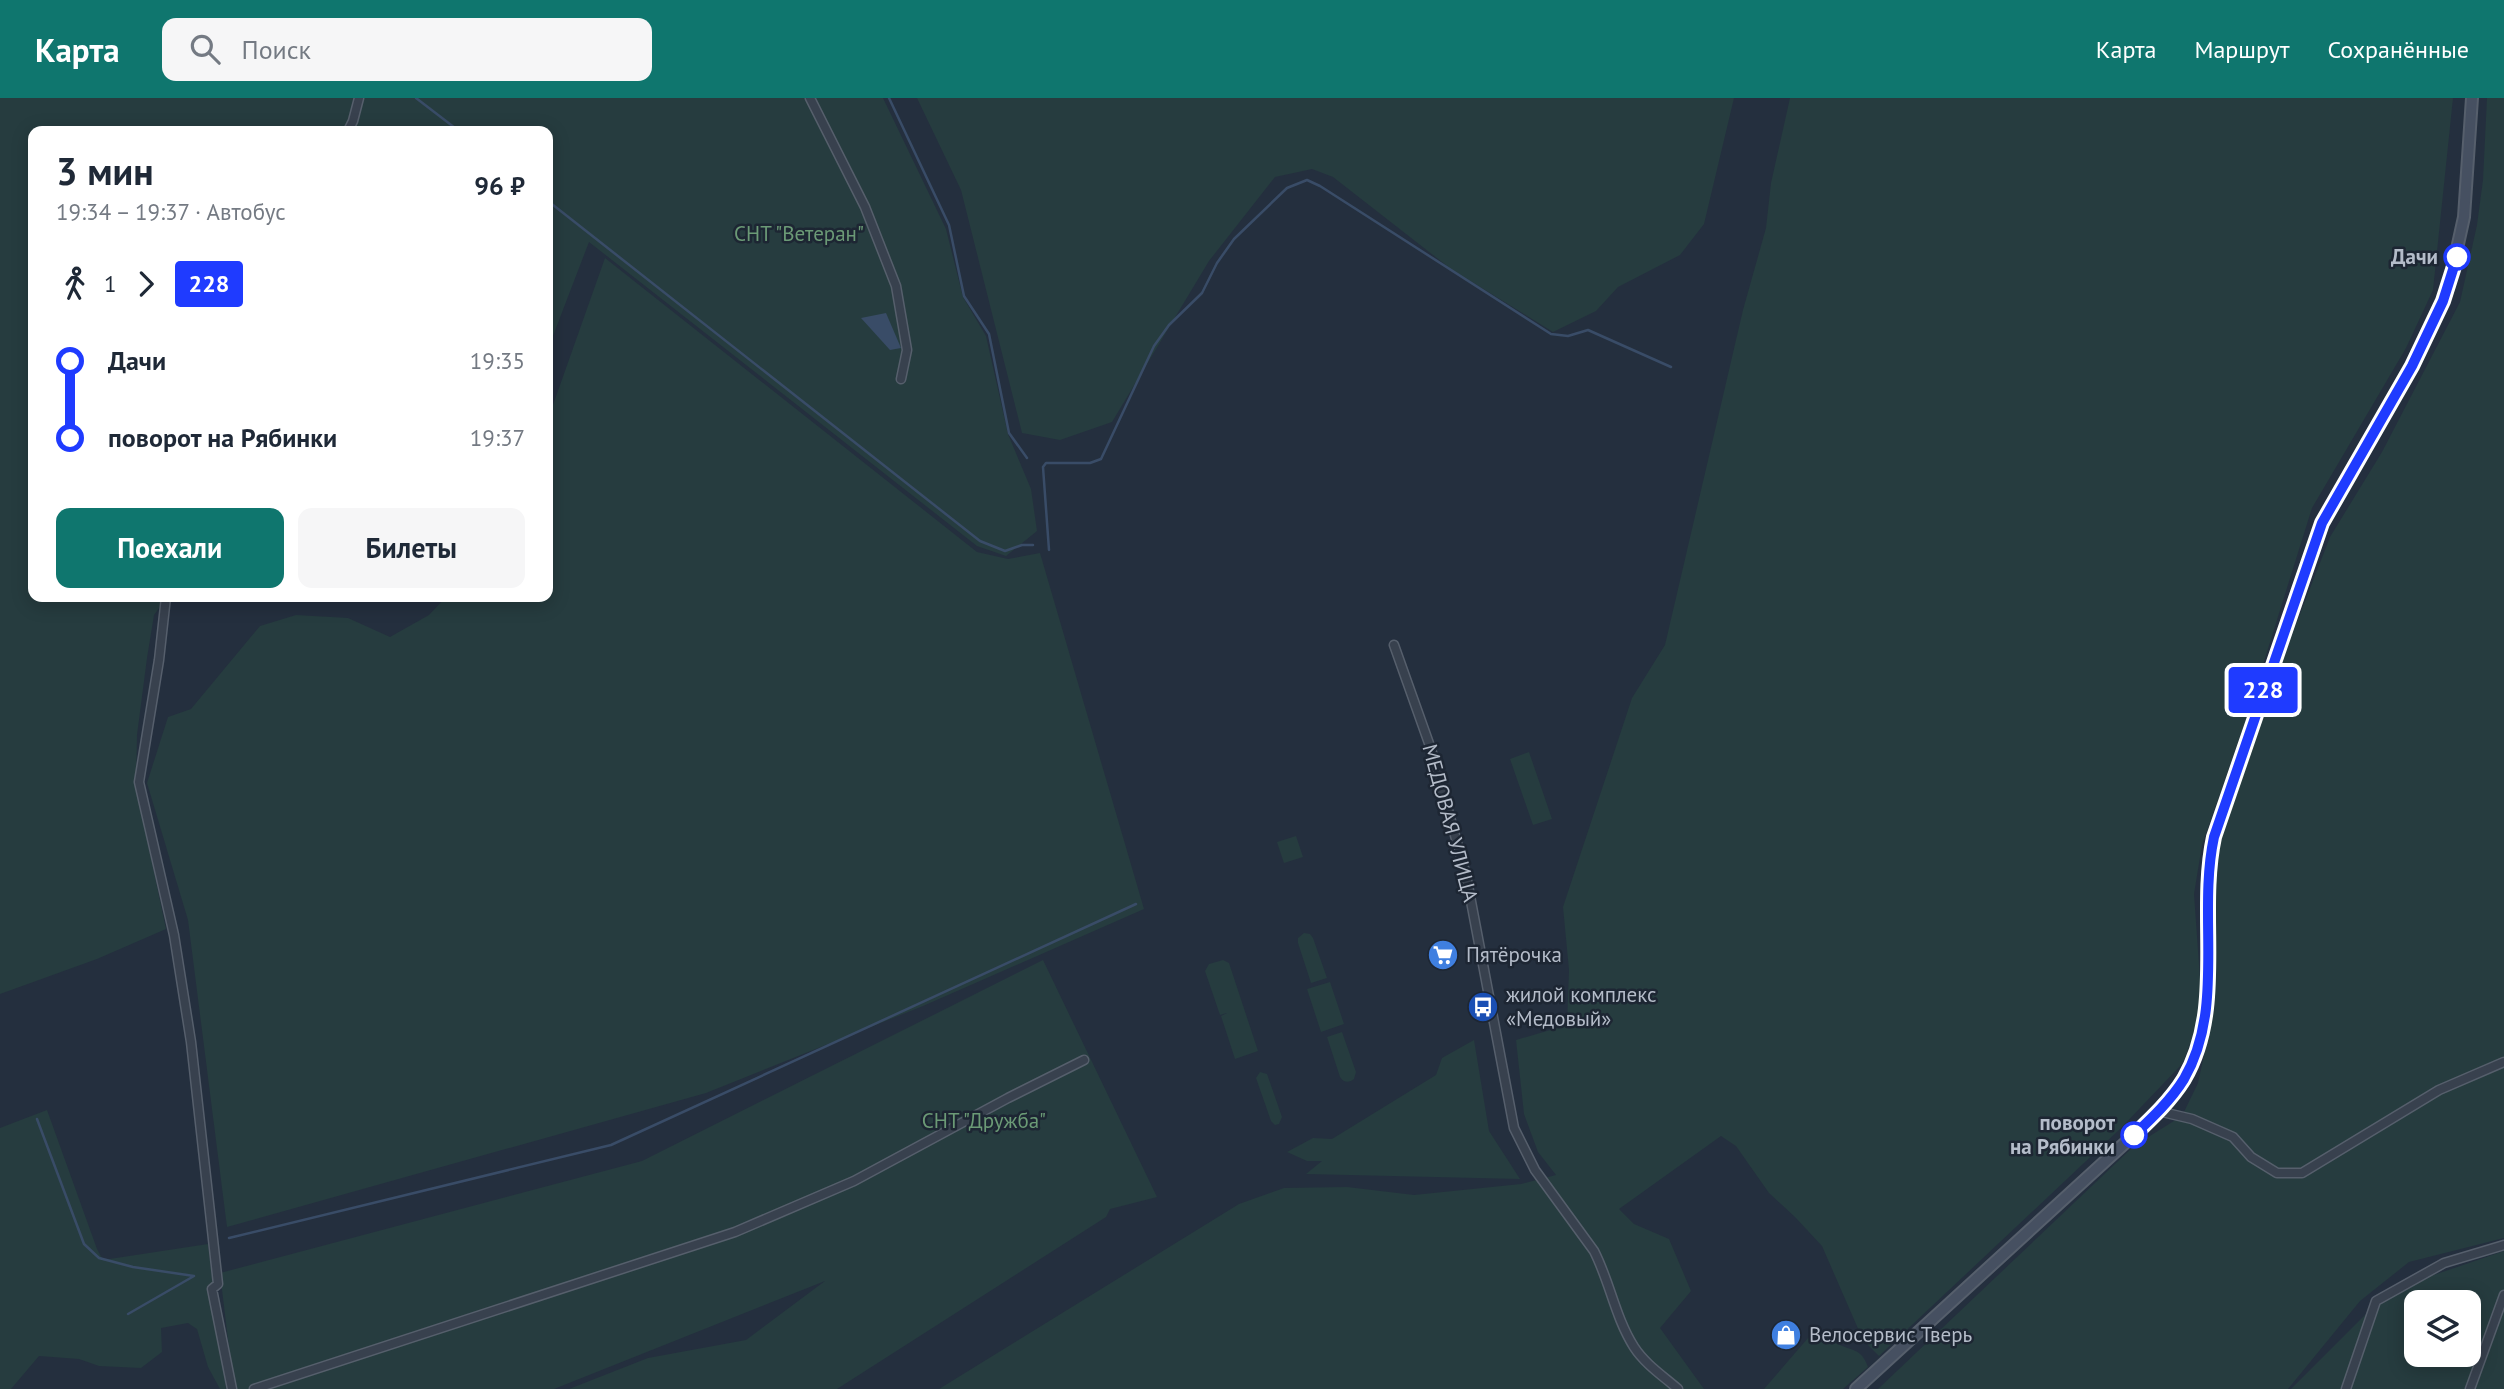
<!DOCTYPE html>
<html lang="ru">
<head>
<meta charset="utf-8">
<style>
	:root { --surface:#fff; --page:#f6f6f7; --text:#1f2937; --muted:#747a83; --accent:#0f766e }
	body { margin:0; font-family:"PT Sans",sans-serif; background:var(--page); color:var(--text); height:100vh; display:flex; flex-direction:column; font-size:26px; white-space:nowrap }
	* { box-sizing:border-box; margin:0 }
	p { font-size:23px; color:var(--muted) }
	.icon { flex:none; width:38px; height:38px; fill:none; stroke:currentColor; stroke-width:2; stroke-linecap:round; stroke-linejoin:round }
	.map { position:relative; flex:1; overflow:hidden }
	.drawer { position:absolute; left:28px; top:28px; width:525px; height:476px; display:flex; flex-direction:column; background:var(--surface); border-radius:14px; box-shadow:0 4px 18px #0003 }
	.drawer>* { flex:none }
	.badge { padding:0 14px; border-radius:5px; font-size:24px; line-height:46px }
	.controls { position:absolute; left:2404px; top:1192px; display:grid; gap:14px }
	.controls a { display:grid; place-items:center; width:77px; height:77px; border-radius:14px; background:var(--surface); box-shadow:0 4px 18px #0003; font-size:35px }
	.map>.badge { position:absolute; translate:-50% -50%; box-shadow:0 0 0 4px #fff }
	.legs { display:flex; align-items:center; gap:10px; height:77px; padding:0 28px; font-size:23px }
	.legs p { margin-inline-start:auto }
	.overview { display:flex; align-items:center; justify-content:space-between; height:119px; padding:0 28px }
	h1 { font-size:38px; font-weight:800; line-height:52px }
	.button { display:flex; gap:14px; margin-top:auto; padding:14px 28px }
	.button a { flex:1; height:80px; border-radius:14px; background:var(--accent); color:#fff; font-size:28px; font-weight:800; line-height:80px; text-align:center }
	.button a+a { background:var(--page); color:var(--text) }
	ul { padding:0 28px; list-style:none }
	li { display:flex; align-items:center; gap:24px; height:77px; font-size:26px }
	li i { display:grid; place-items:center; width:10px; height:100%; margin:0 9px; background:currentColor }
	li i::after { content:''; width:18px; height:18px; margin:-9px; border:5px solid; border-radius:50%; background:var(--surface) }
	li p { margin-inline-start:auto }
	li:first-child i { background:linear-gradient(#0000 50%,currentColor 0) }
	li:last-child i { background:linear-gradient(currentColor 50%,#0000 0) }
	header { display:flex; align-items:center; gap:42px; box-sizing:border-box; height:98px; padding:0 35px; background:var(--accent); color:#fff }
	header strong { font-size:33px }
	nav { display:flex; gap:38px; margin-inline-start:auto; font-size:24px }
	.search { width:490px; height:63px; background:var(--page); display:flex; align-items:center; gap:18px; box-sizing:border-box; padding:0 24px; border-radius:14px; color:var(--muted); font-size:26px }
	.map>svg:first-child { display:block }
</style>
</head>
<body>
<header>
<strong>Карта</strong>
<div class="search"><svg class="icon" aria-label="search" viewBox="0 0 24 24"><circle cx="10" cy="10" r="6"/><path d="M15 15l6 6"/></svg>Поиск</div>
<nav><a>Карта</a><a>Маршрут</a><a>Сохранённые</a></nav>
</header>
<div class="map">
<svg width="2504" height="1291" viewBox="0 0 2504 1291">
	<rect width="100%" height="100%" fill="#242f3e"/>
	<path fill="#263c3f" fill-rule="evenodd" d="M0,0H883L946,131L963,199L986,238L1008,336L1031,391L1037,433L1006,458L977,448L589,144L548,251V33H33V499H167L154,517L147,560L137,637L136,689L166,831L97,861L0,896Z
		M917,0H1734L1704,126L1680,157L1618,189L1596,213L1553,234L1451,171L1333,79L1312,71L1275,79L1209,163L1112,324L1060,342L1022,335L961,92Z
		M1790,0H2453L2433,192L2406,250L2312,410L2245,624L2202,747L2194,796L2201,895L2195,932L2183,965L2120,1031L1879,1258L1863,1242L1822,1148L1795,1119L1769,1095L1736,1048L1721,1038L1619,1111L1634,1126L1669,1141L1691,1193L1660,1230L1704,1291H939L1239,1106L1284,1090L1347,1089L1414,1097L1521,1086L1556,1077L1538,1054L1524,1016L1516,942L1567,927L1569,872L1563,809L1632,600L1665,547L1743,212L1766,130L1771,85Z
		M2487,0H2504V1140L2409,1164L2360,1203L2288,1291H1878L2134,1048L2177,1021C2205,1027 2230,1041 2253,1057L2235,1037L2183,1016L2198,985L2215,907V775L2222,739L2290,542L2330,439L2382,354L2460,204L2477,127L2483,82Z
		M605,160L977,454L1008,461L1040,455L1144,811L923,908L706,995L227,1129L188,822L147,685L168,619L191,611L260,528L296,517L348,520L390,539L429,517L446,499H548V321Z
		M1529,654L1552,721L1533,727L1510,661Z
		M1296,738L1303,759L1284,765L1277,744Z
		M1304,835L1310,836L1313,840L1327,880L1311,885L1298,845V840Z
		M1043,862L1157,1099L1110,1111L1106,1119L837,1291H569L648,1260L746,1242L825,1183L554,1291H234L220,1175L642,1063Z
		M1223,862L1229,865L1258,953L1235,961L1221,918L1227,915L1220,917L1205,873L1209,866Z
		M1330,884L1344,926L1321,934L1307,891Z
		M1342,934L1356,974L1354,981C1349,985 1344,985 1340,979L1327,939Z
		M1474,942L1489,1033L1520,1081L1306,1076L1322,1063H1307L1287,1054L1313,1040L1332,1041L1436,977L1442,960Z
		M1260,974L1267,976L1282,1019L1279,1026L1275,1027L1271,1023L1256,980Z
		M47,1012L97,1151L103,1162L208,1146L226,1291H220L208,1269L197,1231L188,1225L161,1230L162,1254L141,1270L99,1268L79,1261L39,1258L11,1291H0V1030Z
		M2504,1153V1291H2291L2390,1192ZM2417,1204H2469V1256H2417Z
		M1815,1232C1822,1237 1829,1242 1836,1245C1852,1254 1861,1249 1868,1269L1843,1291H1764Z"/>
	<path fill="#394c67" d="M886,215L901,250L890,252L861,220Z"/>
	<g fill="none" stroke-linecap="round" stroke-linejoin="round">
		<path stroke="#394c67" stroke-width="2.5" d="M416,0L459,33
			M889,0L949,127L964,198L989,236L1009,335L1027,360
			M548,103L980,443L1005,453L1022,447H1033
			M1049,452L1043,369L1046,365H1090L1101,361L1154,248L1169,227L1202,195L1217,165L1234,141L1287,90L1307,82L1320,88L1551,236L1568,238L1588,232L1671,269
			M37,1021L84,1146L99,1160L133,1169L194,1178L128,1216
			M229,1140L611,1047L1136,806"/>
		<g stroke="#565f6c" stroke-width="11">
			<path id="street" d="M810,0L865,109L896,188L907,252L901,281
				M348,33L353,23L359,0
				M166,499L159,562L139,684L174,837L191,944L218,1186L212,1191L232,1291
				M1394,547L1431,651L1466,777L1514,1030L1535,1072L1594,1153C1610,1184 1615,1219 1634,1249C1645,1266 1663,1278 1678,1291
				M2158,1013L2192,1021L2233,1039L2251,1059L2277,1075H2302L2439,992L2504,964
				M254,1291L735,1134L854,1083L1008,1000L1084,962
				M2346,1291L2376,1203L2444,1165L2504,1147
				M2470,1291L2504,1197"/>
		</g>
		<g stroke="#565f6c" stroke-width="14">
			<path id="secondary" d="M1856,1291L2136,1035C2155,1016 2175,998 2188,974C2225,904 2197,815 2214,739L2322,425L2412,268L2436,219L2449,187L2464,119L2472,0"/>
		</g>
		<use href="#street" stroke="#38414e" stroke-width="8"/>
		<use href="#secondary" stroke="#465061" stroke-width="10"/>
	</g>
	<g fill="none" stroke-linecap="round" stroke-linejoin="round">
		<g stroke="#fff" stroke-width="16">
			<path id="line-1" d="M2134,1037C2152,1020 2171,1002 2184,981C2226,909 2197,818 2214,739L2322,425L2412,268L2443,203L2457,159"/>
		</g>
		<use href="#line-1" stroke="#1f3bff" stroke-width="10"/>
	</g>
	<defs>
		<g id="supermarket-disc" transform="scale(1.575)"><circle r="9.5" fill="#3f7fe0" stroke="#1d2633"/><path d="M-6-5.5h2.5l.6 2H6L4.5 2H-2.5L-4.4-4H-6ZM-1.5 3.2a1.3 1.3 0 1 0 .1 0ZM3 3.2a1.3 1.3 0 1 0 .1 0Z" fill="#fff"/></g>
		<g id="bus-disc" transform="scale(1.575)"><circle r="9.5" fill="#1a4fb4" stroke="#1d2633"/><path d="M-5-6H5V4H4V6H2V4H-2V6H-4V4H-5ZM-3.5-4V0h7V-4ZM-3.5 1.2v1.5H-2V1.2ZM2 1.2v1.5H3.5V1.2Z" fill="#fff"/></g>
		<g id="shop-disc" transform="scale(1.575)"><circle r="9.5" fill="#3f7fe0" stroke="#1d2633"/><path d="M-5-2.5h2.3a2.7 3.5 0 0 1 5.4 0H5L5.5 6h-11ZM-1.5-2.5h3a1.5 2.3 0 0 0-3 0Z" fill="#fff"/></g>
	</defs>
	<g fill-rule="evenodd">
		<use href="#supermarket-disc" x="1443" y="857"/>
		<use href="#bus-disc" x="1483" y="909"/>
		<use href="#shop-disc" x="1786" y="1237"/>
	</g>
	<g fill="#fff" stroke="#1f3bff" stroke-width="3.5">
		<circle cx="2457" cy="159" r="12"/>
		<circle cx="2134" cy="1037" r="12"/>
	</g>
	<g text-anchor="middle" stroke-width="5" stroke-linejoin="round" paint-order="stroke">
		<g font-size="21" fill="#6b9a76" stroke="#1d2633">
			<text x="799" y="143">СНТ "Ветеран"</text>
			<text x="984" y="1030">СНТ "Дружба"</text>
		</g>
		<g font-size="21" font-weight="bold" fill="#b4bcc9" stroke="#1d2633" text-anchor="end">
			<text x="2438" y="166">Дачи</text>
			<text x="2115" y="1032">поворот<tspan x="2115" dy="24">на Рябинки</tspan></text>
		</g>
		<g font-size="21" fill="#b4bcc9" stroke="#1d2633">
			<text transform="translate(1450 725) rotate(75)" y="7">МЕДОВАЯ УЛИЦА</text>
		</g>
		<g font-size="21" fill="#b4bcc9" stroke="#1d2633" text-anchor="start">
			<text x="1466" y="864">Пятёрочка</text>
			<text x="1506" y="904">жилой комплекс<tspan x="1506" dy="24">«Медовый»</tspan></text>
			<text x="1809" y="1244">Велосервис Тверь</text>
		</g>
	</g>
</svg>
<div class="controls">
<a><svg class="icon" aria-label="layers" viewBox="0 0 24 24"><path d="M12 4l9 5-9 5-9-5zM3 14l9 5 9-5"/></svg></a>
</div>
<b class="badge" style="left:2263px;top:592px;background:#1f3bff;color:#fff">228</b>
<section class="drawer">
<div class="overview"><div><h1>3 мин</h1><p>19:34 – 19:37 · Автобус</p></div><b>96 ₽</b></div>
<div class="legs"><svg class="icon" aria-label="walk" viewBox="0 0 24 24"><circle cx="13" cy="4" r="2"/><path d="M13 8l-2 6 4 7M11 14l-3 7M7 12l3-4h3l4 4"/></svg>1<svg class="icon" aria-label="forward" viewBox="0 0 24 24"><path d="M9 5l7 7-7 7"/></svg><b class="badge" style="background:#1f3bff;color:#fff">228</b></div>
<ul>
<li><i style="color:#1f3bff"></i><b>Дачи</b><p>19:35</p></li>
<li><i style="color:#1f3bff"></i><b>поворот на Рябинки</b><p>19:37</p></li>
</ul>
<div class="button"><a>Поехали</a><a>Билеты</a></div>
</section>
</div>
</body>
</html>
